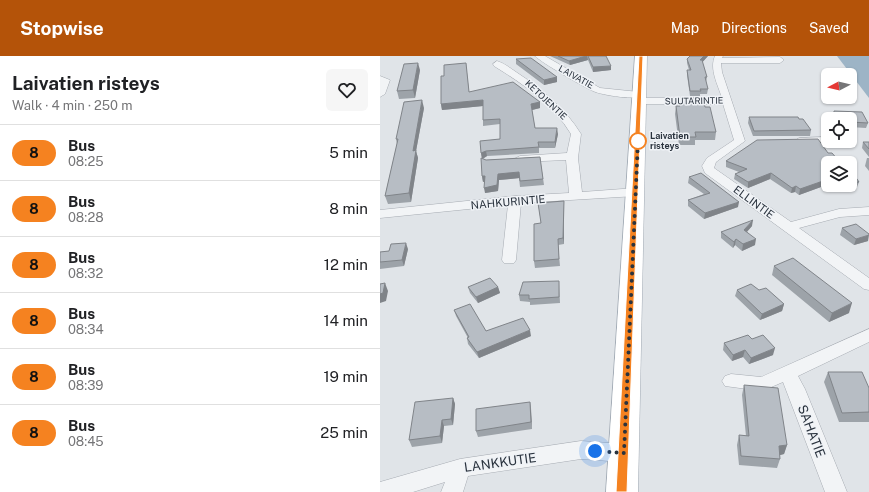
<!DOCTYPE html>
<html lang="en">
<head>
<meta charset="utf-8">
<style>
	:root { --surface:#fff; --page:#f6f6f6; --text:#202124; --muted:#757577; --line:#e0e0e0; --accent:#b45309 }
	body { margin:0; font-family:"Public Sans",sans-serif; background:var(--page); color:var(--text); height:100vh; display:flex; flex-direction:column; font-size:15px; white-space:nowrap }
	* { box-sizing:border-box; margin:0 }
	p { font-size:13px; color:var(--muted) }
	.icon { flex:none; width:22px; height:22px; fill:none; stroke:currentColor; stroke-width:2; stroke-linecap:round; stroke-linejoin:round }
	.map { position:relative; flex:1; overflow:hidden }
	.drawer { display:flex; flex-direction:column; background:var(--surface); width:380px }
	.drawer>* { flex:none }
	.badge { padding:0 8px; border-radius:13px; font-size:14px; line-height:26px }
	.needle { width:26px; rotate:263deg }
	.controls { position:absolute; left:441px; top:12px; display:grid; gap:8px }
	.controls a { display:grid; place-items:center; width:36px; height:36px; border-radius:6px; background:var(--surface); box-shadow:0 1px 3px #0004; font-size:20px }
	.you { position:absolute; width:20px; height:20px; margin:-10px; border:3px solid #fff; border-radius:50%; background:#1a73e8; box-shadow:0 0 0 6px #1a73e833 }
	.map>.badge { position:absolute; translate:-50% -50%; box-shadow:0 0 0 2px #fff }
	.round { display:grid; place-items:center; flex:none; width:42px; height:42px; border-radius:6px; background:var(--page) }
	.headline { display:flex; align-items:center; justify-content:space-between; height:68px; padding:0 12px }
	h1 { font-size:19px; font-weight:700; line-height:30px }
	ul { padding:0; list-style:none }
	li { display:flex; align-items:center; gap:12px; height:56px; padding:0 12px; border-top:1px solid var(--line) }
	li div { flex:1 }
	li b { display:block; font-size:15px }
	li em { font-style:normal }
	li .badge { min-width:44px; font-weight:700; text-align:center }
	header { display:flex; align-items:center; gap:24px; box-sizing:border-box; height:56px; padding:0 20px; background:var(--accent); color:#fff }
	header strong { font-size:19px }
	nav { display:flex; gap:22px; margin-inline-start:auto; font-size:14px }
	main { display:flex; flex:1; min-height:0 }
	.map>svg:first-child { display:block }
</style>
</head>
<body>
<header>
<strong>Stopwise</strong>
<nav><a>Map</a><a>Directions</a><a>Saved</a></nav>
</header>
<main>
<section class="drawer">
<div class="headline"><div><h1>Laivatien risteys</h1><p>Walk · 4 min · 250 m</p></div><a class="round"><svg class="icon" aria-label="heart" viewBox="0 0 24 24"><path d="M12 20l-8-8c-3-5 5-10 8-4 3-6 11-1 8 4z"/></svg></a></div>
<ul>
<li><span class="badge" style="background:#f58220;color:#111">8</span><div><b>Bus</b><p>08:25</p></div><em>5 min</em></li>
<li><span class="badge" style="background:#f58220;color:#111">8</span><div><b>Bus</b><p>08:28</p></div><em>8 min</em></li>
<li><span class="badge" style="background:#f58220;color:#111">8</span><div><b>Bus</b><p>08:32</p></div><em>12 min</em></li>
<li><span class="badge" style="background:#f58220;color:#111">8</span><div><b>Bus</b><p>08:34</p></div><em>14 min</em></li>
<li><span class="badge" style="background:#f58220;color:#111">8</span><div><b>Bus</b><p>08:39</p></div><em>19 min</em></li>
<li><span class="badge" style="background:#f58220;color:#111">8</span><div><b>Bus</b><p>08:45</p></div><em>25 min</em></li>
</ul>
</section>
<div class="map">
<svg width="489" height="436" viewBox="0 0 489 436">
	<rect width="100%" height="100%" fill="#e0e4e8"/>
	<path fill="#9db4c6" d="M457,0H489V42Z"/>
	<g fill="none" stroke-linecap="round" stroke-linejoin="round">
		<g stroke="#a6abb2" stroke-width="1">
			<path id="street" d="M155,0H165L220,32L259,36L264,39C258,45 221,39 213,35C202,30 162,7 155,0Z
				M335,0H343L342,2L400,1L404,4L400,7H341L342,16L365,85L336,106L334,112L411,166L459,153L489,151V159L460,161L419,172L489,222V234L484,233L325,117L322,110L327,102L354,84L343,48H259L254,45L259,42H342C338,29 329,13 335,0Z
				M117,5C124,7 130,12 136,16C162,33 185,52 201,78L198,102L202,136L256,132L262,136L256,140L141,147L136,204L134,207H124L122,204L128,149L0,162V154L135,140L189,137L186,104L140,106L134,103L140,100L187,97L191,78C173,48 143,28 114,10L113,8Z
				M0,20L10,24L5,38L0,41Z
				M448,81V85H453L452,86L419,88L414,85L419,82Z
				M489,273V286L418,320L425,333L467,436H445L403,326L382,335L345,330L342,325L345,320L351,318L381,321Z
				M201,385L244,388L251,391L254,397L251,403L244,406L201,403L88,420L83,436H61L65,426L33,436H0V426L80,403Z"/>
		</g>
		<g stroke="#a0a9b3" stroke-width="1">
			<path id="primary" d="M255,0H267L258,436H226Z"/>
		</g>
		<use href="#street" fill="#f2f4f6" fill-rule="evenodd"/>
		<use href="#primary" fill="#fff" fill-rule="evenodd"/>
	</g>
	<path fill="#9da3a9" d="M170,0H226L231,14L213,16L208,4L190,9Z
		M310,0H328L322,6L327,21L326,26L328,33L327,38H320V40H310L307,19V14H309L307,7V3Z
		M136,3L177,21V26L164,29L136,8Z
		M86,7L89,36L160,46V52L152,54L155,72L178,78L175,92H159V97L107,100L103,103L106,104L160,101L164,129L140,131L139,122L119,124L118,135L105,137V125L103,126L102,120V102L101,97L120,83V68L103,70V50L62,54L61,48L64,20Z
		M40,14L35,42L19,43L17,35Z
		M312,42L325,51L336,76L335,84H315V89H299L295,58L296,50H299L300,45H312Z
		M44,52L36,95L38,102L31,146L8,148L5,140L17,88L16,83Z
		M454,55L488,67L486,72L470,71V63H452Z
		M369,61L419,63L431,74L430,80H373L368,67Z
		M483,86H489V101L482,92Z
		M487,102H489V115L485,110Z
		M346,105L448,107V129H470V113L479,126L477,131L442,133L441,131L419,139L415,136L411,137L390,123L368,132L354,123L355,118L359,116L346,111Z
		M309,121L358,151L324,163L308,150V144L324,138L308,127Z
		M184,145V188L178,189L180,210L155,212L154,205L161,167L158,147Z
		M372,170L367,176L375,189L362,195L355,189L353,192L341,182V176Z
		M462,172L488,185L474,189L460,179Z
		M28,193L24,210L0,213V196Z
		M394,210L469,257L449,266L392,219Z
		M179,225L180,247L150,249V246L140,245L139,239Z
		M88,231H118L120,237L98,247L90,237Z
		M357,234H379L404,248L402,255L380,264L355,240Z
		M74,254L106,275L151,280L99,302L88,288L87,282H88L76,260Z
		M372,283L393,299L369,308L363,301L352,305L343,294L344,287Z
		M448,316L489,332V366H459L444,326Z
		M364,329L407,389L404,398L400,399V403L397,412L359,409L357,389L359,379L366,380L362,339Z
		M73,342L75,348L73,369L64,370L62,387L32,391L29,384Z
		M150,346L152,373L98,381L96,375Z"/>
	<path fill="#808489" d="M206,0H207L208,4L190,9L189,5Z
		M324,0H328L320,9V4Z
		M38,7L40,14L35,42L33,34Z
		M231,10V14L213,16V11Z
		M177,21V26L164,29V24Z
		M42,44L44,52L36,95L38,102L31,146L29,137L33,95Z
		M103,44V50L62,54L61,48Z
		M160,46V52L152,54L151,48Z
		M177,72L178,78L175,92V86Z
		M106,95L107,100L102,103L101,97Z
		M139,116L140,122L119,124L118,135L105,137L104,132L118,118Z
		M391,117L390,123L368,132V126Z
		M102,120H105L106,125L103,126Z
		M443,125L441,131L419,139L420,133Z
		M416,130L415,136L411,137L412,132Z
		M184,145V188L183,182Z
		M359,146L358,151L324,163L325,157Z
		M373,164L372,170L363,180L364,174Z
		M489,179L488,185L474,189L476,183Z
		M356,183L355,189L353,192L354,186Z
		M376,183L375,189L362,195L363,188Z
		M26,187L28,193L24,210L22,204Z
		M5,227L8,235L6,245L0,247V238Z
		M118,231L120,237L98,247L96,241Z
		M472,247L469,257L449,266L452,257Z
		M404,248L402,255L380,264L382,258Z
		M150,274L151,280L99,302L97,296Z
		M395,292L393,299L369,308L371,302Z
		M365,294L363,301L352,305L353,299Z
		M73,342L75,348L73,369L71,363Z
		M150,346L151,352L152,373L151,366Z
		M62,364L64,370L62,387L60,380Z
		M407,389L404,398L396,400L399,390Z"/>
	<path fill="#b7bdc4" stroke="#808489" d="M178,0H206L189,5Z
		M208,0H226L231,10L213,11Z
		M310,0H324L320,4H322L327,21H325L328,33H320L321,35H310L307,14H311L307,3Z
		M151,2L177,21L164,24L136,3Z
		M38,7L33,34L17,35L24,8Z
		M86,7L89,36L133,26L160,46L151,48L155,72H177L175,86H158L159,91L106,95L101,97L100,85L120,83V63L103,64V44L61,48V20H64V9Z
		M312,42H323L325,51H330L336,76H315L316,81H300L296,50H300V45H312Z
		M42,44L33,95L36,94L29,137L5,140L18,83H16L24,46Z
		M454,55L482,56L488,67L470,66V63H454Z
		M369,61H418L419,63H423L431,74L374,75Z
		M438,83L448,97H452L459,105H464L465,107H448V127H444L443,125L420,133L416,130L412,132L391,117L368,126L355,118L367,113L346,105L377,84Z
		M483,86H489V93Z
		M160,101L163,123L140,125L139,116L118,118L117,129L104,132L105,120H102L101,102L106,104Z
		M470,113L479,126H470Z
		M321,117L359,146L325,157L308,144L330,137L309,121Z
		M184,145L183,182L178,183L179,203L154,205V168L161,167L158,147Z
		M373,164L364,174L376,183L363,188L356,183L354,186L341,176Z
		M476,168L489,178V179L476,183L462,172Z
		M26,187L22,204L0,206V196L9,195L11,188Z
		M413,202L472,247L452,257L394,210Z
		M110,222L118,231L96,241L88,231Z
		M179,225V241L149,243V239H139L143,226Z
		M5,227L3,237L0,238V228Z
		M371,228L379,234L386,232L404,248L382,258L357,234Z
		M90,248L106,275L143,262L150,274L97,296L87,282L89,281L74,254Z
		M368,279L372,283L383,279L395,292L371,302L365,294L353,299L344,287Z
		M448,316H482L489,332V356L462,357Z
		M364,329L398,332L407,389L399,390L400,403L361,400L359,379L369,380Z
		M73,342L71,363L62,364L60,380L29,384L35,346Z
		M150,346L151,366L96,375V353Z"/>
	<path fill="#f58220" stroke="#fff" d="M259,0H263L247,436H236Z"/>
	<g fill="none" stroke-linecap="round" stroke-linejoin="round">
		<path stroke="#2a333e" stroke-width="4" stroke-dasharray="0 7.2" d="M215,395L244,397L258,85"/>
	</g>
	<circle fill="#fff" stroke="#f58220" stroke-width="2" cx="258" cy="85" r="8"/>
	<g text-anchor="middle" stroke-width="3" stroke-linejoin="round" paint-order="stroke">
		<g font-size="9" fill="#2a333e" stroke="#eff2f6">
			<text transform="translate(196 21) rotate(29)" y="3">LAIVATIE</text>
			<text transform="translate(166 44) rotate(43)" y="3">KETOJENTIE</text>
			<text transform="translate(314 45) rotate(-1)" y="3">SUUTARINTIE</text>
		</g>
		<g font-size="9" font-weight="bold" fill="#2a333e" stroke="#eff2f6" text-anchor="start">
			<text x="270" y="83">Laivatien<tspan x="270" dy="10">risteys</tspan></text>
		</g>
		<g font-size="11" fill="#2a333e" stroke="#eff2f6">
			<text transform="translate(128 146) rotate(-5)" y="4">NAHKURINTIE</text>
			<text transform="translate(374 146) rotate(36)" y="4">ELLINTIE</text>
		</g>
		<g font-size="13" fill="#2a333e" stroke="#eff2f6">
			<text transform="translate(432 375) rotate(69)" y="5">SAHATIE</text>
			<text transform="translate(120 406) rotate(-8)" y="5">LANKKUTIE</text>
		</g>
	</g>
</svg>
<div class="controls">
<a><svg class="needle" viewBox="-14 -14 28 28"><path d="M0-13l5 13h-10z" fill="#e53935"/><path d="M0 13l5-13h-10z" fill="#757577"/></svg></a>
<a><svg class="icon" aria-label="locate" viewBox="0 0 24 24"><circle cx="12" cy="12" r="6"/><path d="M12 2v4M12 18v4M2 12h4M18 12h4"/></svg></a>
<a><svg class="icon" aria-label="layers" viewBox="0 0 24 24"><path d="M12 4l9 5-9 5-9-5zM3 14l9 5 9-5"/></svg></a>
</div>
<div class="you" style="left:215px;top:395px"></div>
</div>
</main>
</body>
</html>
